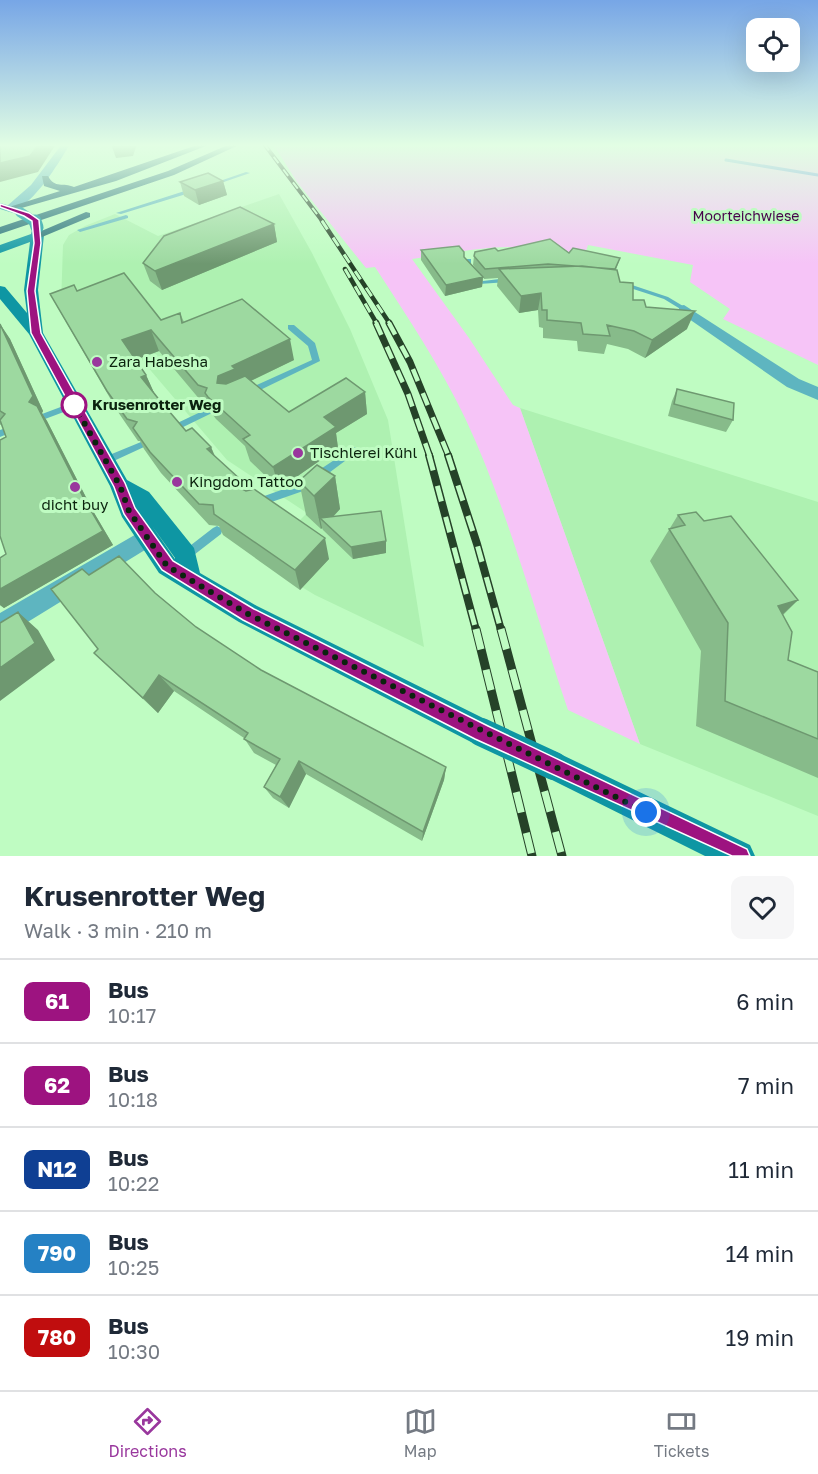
<!DOCTYPE html>
<html lang="en">
<head>
<meta charset="utf-8">
<style>
	:root { --surface:#fff; --page:#f6f6f7; --text:#1f2937; --muted:#747a83; --line:#e0e1e3; --accent:#99379d }
	body { margin:0; font-family:"Golos Text",sans-serif; background:var(--page); color:var(--text); height:100vh; display:flex; flex-direction:column; font-size:22px; white-space:nowrap }
	* { box-sizing:border-box; margin:0 }
	p { font-size:20px; color:var(--muted) }
	.icon { flex:none; width:33px; height:33px; fill:none; stroke:currentColor; stroke-width:2; stroke-linecap:round; stroke-linejoin:round }
	.map { position:relative; height:856px; overflow:hidden }
	.details { display:flex; flex-direction:column; background:var(--surface); flex:1 }
	.details>* { flex:none }
	.badge { padding:0 12px; border-radius:9px; font-size:21px; line-height:39px }
	.fabs { position:absolute; left:746px; top:18px; display:grid; gap:12px }
	.fabs a { display:grid; place-items:center; width:54px; height:54px; border-radius:12px; background:var(--surface); box-shadow:0 6px 24px #0002; font-size:30px }
	.you { position:absolute; width:30px; height:30px; margin:-15px; border:4px solid #fff; border-radius:50%; background:#1a73e8; box-shadow:0 0 0 9px #1a73e833 }
	.map>.badge { position:absolute; translate:-50% -50%; box-shadow:0 0 0 3px #fff }
	.round { display:grid; place-items:center; flex:none; width:63px; height:63px; border-radius:12px; background:var(--page) }
	.overview { display:flex; align-items:center; justify-content:space-between; height:102px; padding:0 24px }
	h1 { font-size:28px; font-weight:700; line-height:45px }
	ul { padding:0; list-style:none }
	li { display:flex; align-items:center; gap:18px; height:84px; padding:0 24px; border-top:2px solid var(--line) }
	li div { flex:1 }
	li b { display:block; font-size:22px }
	li em { font-style:normal }
	li .badge { min-width:66px; font-weight:700; text-align:center }
	.tabs { display:flex; justify-content:space-around; align-items:center; height:84px; border-top:2px solid var(--line); background:var(--surface); font-size:16px; color:var(--muted) }
	.tabs a { display:grid; justify-items:center; gap:3px }
	.tabs .selected { color:var(--accent) }
	.map>svg:first-child { display:block }
</style>
</head>
<body>
<div class="map">
<svg width="818" height="856" viewBox="0 0 818 856">
	<rect width="100%" height="100%" fill="#bffcc2"/>
	<path fill="#aef1b1" d="M279,194L312,253L350,329L388,420L424,647L315,595L259,561L307,513L227,460L88,297L61,305L63,245L69,235L85,226L115,214L158,236Z
		M520,408L818,502V816L640,744Z"/>
	<path fill="#f6c4f7" d="M273,144H818V365L723,319L730,309L690,282L693,265L588,245L584,257C517,239 478,249 412,259L469,338L513,405L520,408L640,744L568,710C536,616 508,510 466,420C441,367 407,316 375,267L366,268L297,182Z"/>
	<g fill="none" stroke-linecap="round" stroke-linejoin="round">
		<path stroke="#6d90e3" stroke-width="3" d="M456,144L459,145
			M726,160L818,175"/>
		<path fill="#5eb5c0" fill-rule="evenodd" d="M246,172L250,173L215,185L211,184Z
			M194,188L197,190L196,191L121,214L116,213Z
			M126,215L128,216V218L80,232L77,230Z
			M467,259H471V266L483,281L508,278L511,280L508,282L479,284L465,266Z
			M623,282L668,297L688,309L684,311L682,310L664,299L621,285V283Z
			M288,325H294L315,343L320,361L252,394H246L245,392L246,390L312,360L308,346L288,329Z
			M74,402L78,405L77,407L45,419L41,416L42,414Z
			M209,408L213,411L212,413L177,430L174,431L170,428L171,426Z
			M9,427L12,428L14,430L12,432L0,437V430Z
			M141,442L144,443L146,445L144,447L105,465L102,464L100,461L102,458Z
			M354,447L357,448L359,450L357,452L306,490L260,506L256,505L255,502L256,499L298,484Z
			M217,526L221,528L222,531L221,534L190,558L186,560L182,558L180,555L182,552L213,528Z"/>
		<path fill="#5eb5c0" fill-rule="evenodd" d="M62,144H70C60,161 29,214 7,210V206L31,185Z
			M684,305L799,379L818,387V400L787,387L679,312V306Z
			M145,529L153,531L156,538L153,545L0,639V613Z"/>
		<path fill="#0e96a3" fill-rule="evenodd" d="M0,203L24,210L25,212L20,215L0,209Z
			M33,225H41L44,235L38,290L43,333L127,480L149,492L194,548L200,573L257,606L491,722L495,732L491,742L481,746L471,742L239,622L159,573L122,517L110,486L29,334L0,299V286L5,287L27,313L24,290L30,242L0,253V245L31,234ZM152,526L175,558V559Z
			M554,751L750,845L755,856H705L544,776L539,766L544,756Z"/>
		<path fill="#246f77" fill-rule="evenodd" d="M200,144H211L116,181L11,211L6,208L60,191L44,186L42,176H48C55,189 63,182 74,187Z
			M230,144H241L174,175L0,234V227L168,171Z
			M86,212L90,213V217L42,237L32,235Z"/>
		<g stroke="#254228" stroke-width="4">
			<path id="rail-far4" d="M264,144L323,222"/>
		</g>
		<g stroke="#254228" stroke-width="4.5">
			<path id="rail-far3" d="M322,221L390,324
				M345,269L377,324"/>
		</g>
		<g stroke="#254228" stroke-width="7">
			<path id="rail-far2" d="M376,323L408,394L430,457
				M389,323L410,362L449,457"/>
		</g>
		<g stroke="#254228" stroke-width="8">
			<path id="rail-far1" d="M429,455L476,630
				M448,455L477,544L501,630"/>
		</g>
		<g stroke="#254228" stroke-width="9">
			<path id="rail" d="M476,629L532,856
				M501,629L562,856"/>
		</g>
		<use href="#rail-far4" stroke="#bffcc2" stroke-width="2" stroke-dasharray="8" stroke-linecap="butt"/>
		<use href="#rail-far3" stroke="#bffcc2" stroke-width="3" stroke-dasharray="10" stroke-linecap="butt"/>
		<use href="#rail-far2" stroke="#bffcc2" stroke-width="4.5" stroke-dasharray="13" stroke-linecap="butt"/>
		<use href="#rail-far1" stroke="#bffcc2" stroke-width="5" stroke-dasharray="16" stroke-linecap="butt"/>
		<use href="#rail" stroke="#bffcc2" stroke-width="7" stroke-dasharray="21" stroke-linecap="butt"/>
		<path stroke="#0e96a3" stroke-width="10" d="M20,212L35,222"/>
		<path stroke="#0e96a3" stroke-width="13" d="M35,221L37,227"/>
		<path stroke="#0e96a3" stroke-width="28" d="M481,732L554,766"/>
	</g>
	<path fill="#87bb8a" d="M223,181L227,195L199,205L184,196L180,182Z
		M274,224L277,242L162,290L150,281L143,263Z
		M421,250L464,257L480,274L473,265L474,256L498,251L569,253L620,258L616,270L620,282L633,300L687,329L645,358L628,349L607,344L604,354L578,351L577,341L543,338V328L539,327L538,310L519,313L497,286L498,278L484,279L483,277L482,287L445,296L421,260Z
		M77,291L161,320L180,313L184,322L294,360L251,381L289,412L365,392L367,414L336,433L338,448L279,489L250,461L245,446L216,419L213,415L210,408L206,407L159,351L135,360L146,375L154,393L165,409L186,431L211,447L215,456L244,490L329,559L300,590L223,535L219,526L209,525L161,473L144,449L140,441H138L118,412L50,294Z
		M0,324L10,339L43,411L42,413L47,421L93,511L113,545L4,608L0,605V558L6,554V437L2,424L0,425Z
		M677,389L733,420L726,432L668,416L672,401Z
		M335,476L340,509L333,517L386,541V553L353,559L323,530L322,528L321,529L306,515L299,481Z
		M678,515L704,521L798,600L783,615L788,660L818,672V778L696,726L701,651L650,561Z
		M89,575L155,593L196,627L261,670L446,767L444,780L422,841L306,774L289,808L273,798L264,787L276,765L254,753L244,738L174,691L158,713L94,653L98,649Z"/>
	<path fill="#6e9870" d="M39,144H56L38,172L0,182V163Z
		M111,144H137L133,156L116,158Z
		M223,181L227,195L199,205L195,190Z
		M274,224L277,242L162,290L155,271Z
		M483,277L482,287L445,296L446,285Z
		M541,293L538,310L519,313L521,296Z
		M695,311L687,329L645,358L652,340Z
		M0,324L10,339L43,411L42,413L47,421L93,511L113,545L4,608L0,605V589L83,497L29,402Z
		M151,330L159,351L132,361L122,340Z
		M290,339L294,360L240,386L217,383L218,376L232,366Z
		M146,375L156,397L141,377Z
		M365,392L367,414L336,433L338,448L279,489L273,467L324,417Z
		M161,402L171,424L159,408Z
		M211,447L219,468L207,449Z
		M335,476L340,509L326,524L320,518L322,528L321,529L314,496Z
		M241,480L248,502L240,488Z
		M325,538L329,559L300,590L295,570Z
		M386,541V553L353,559L351,547Z
		M798,600L766,630L778,606Z
		M18,612L38,630L55,660L0,701V668Z
		M159,675L174,691L158,713L143,698Z
		M299,761L306,774L289,808L280,797Z
		M446,767L444,780L422,841L423,832Z"/>
	<path fill="#9dd9a0" stroke="#6e9870" stroke-width="1.5" d="M0,144H39L30,156L0,163Z
		M208,173L223,181L195,190L180,182Z
		M240,207L274,224L155,271L143,263L164,236Z
		M550,239L569,253L573,248L620,258L615,269L548,264L485,269L474,256L475,252L495,248L498,251Z
		M459,246L464,252V257L483,277L446,285L421,250Z
		M582,266L617,270L620,282L633,283V300H644L646,307L695,311L652,340L634,331L607,325L610,336L583,334L581,323L547,320V310H542L541,293L521,296L499,269Z
		M124,273L161,320L180,313L182,323L242,299L290,339L232,366L235,369L218,376L217,383L226,384L245,376L289,412L346,378L365,392L324,417L336,427L273,467L243,439L250,435L208,397L205,393L207,388L198,385L151,330L122,340L146,375L141,377L161,402L159,408L168,410L186,431L192,428L211,447L207,449L241,480L240,488L246,491L254,489L325,538L295,570L214,514L213,505L199,504L150,452L133,428L137,422L127,419L107,391L50,294L74,285L77,291Z
		M0,324L33,396L29,402L37,406L83,497L103,531L0,589V558L6,554L0,536V440L6,437L0,420L5,414L0,411Z
		M677,389L734,403L733,420L674,404Z
		M317,465L335,476L314,496L299,481Z
		M381,511L386,541L351,547L320,518Z
		M696,512L704,521L731,516L798,600L778,606L792,632L788,660L818,672V739L725,701L728,623L669,529L685,525L678,515Z
		M119,556L155,593L196,627L261,670L446,767L423,832L299,761L280,797L264,787L280,759L244,739L248,733L159,675L143,698L94,653L98,649L51,589L82,569L89,575Z
		M18,612L35,643L0,668V623Z"/>
	<linearGradient id="sky" x2="0" y2="1"><stop stop-color="#77a6e6"/><stop offset="0.55" stop-color="#e2fee4"/><stop offset="1" stop-color="#e2fee4" stop-opacity="0"/></linearGradient>
	<rect width="818" height="264" fill="url(#sky)"/>
	<path fill="#9d1380" stroke="#fff" stroke-width="1.5" d="M0,204L29,213L39,220L41,243L35,291L41,333L125,483L135,508L173,561L254,609L488,726L747,849L750,856H732L475,739L243,620L162,570L124,514L114,487L31,333L27,291L34,243L32,221L24,216L0,207Z"/>
	<g fill="none" stroke-linecap="round" stroke-linejoin="round">
		<path stroke="#0b230e" stroke-width="6" stroke-dasharray="0 10.8" d="M74,405L120,486L129,511L167,566L248,614L646,812"/>
	</g>
	<g fill="#99379d" stroke="#bffcc2" stroke-width="2">
		<circle cx="97" cy="362" r="6"/>
		<circle cx="298" cy="453" r="6"/>
		<circle cx="177" cy="482" r="6"/>
		<circle cx="75" cy="487" r="6"/>
	</g>
	<circle fill="#fff" stroke="#9d1380" stroke-width="3" cx="74" cy="405" r="12"/>
	<g text-anchor="middle" stroke-width="6" stroke-linejoin="round" paint-order="stroke">
		<g font-size="14" fill="#46024a" stroke="#bffcc2">
			<text x="746" y="221">Moorteichwiese</text>
		</g>
		<g font-size="15" fill="#0b230e" stroke="#bffcc2" text-anchor="start">
			<text x="109" y="367">Zara Habesha</text>
			<text x="310" y="458">Tischlerei Kühl</text>
			<text x="189" y="487">Kingdom Tattoo</text>
			<text x="75" y="510" text-anchor="middle">dicht buy</text>
		</g>
		<g font-size="15" font-weight="bold" fill="#0b230e" stroke="#bffcc2" text-anchor="start">
			<text x="92" y="410">Krusenrotter Weg</text>
		</g>
	</g>
</svg>
<div class="fabs">
<a><svg class="icon" aria-label="locate" viewBox="0 0 24 24"><circle cx="12" cy="12" r="6"/><path d="M12 2v4M12 18v4M2 12h4M18 12h4"/></svg></a>
</div>
<div class="you" style="left:646px;top:812px"></div>
</div>
<section class="details">
<div class="overview"><div><h1>Krusenrotter Weg</h1><p>Walk · 3 min · 210 m</p></div><a class="round"><svg class="icon" aria-label="heart" viewBox="0 0 24 24"><path d="M12 20l-8-8c-3-5 5-10 8-4 3-6 11-1 8 4z"/></svg></a></div>
<ul>
<li><span class="badge" style="background:#9d1380;color:#fff">61</span><div><b>Bus</b><p>10:17</p></div><em>6 min</em></li>
<li><span class="badge" style="background:#9d1380;color:#fff">62</span><div><b>Bus</b><p>10:18</p></div><em>7 min</em></li>
<li><span class="badge" style="background:#0f3f93;color:#fff">N12</span><div><b>Bus</b><p>10:22</p></div><em>11 min</em></li>
<li><span class="badge" style="background:#2581c4;color:#fff">790</span><div><b>Bus</b><p>10:25</p></div><em>14 min</em></li>
<li><span class="badge" style="background:#c00d0e;color:#fff">780</span><div><b>Bus</b><p>10:30</p></div><em>19 min</em></li>
</ul>
</section>
<nav class="tabs">
<a class="selected"><svg class="icon" aria-label="directions" viewBox="0 0 24 24"><path d="M12 3l9 9-9 9-9-9zM9 14v-3h6M13 9l2 2-2 2"/></svg>Directions</a>
<a><svg class="icon" aria-label="map" viewBox="0 0 24 24"><path d="M3 6l6-2 6 2 6-2v14l-6 2-6-2-6 2zM9 4v14M15 6v14"/></svg>Map</a>
<a><svg class="icon" aria-label="tickets" viewBox="0 0 24 24"><path d="M3 7h18v10H3zM15 7v10"/></svg>Tickets</a>
</nav>
</body>
</html>
